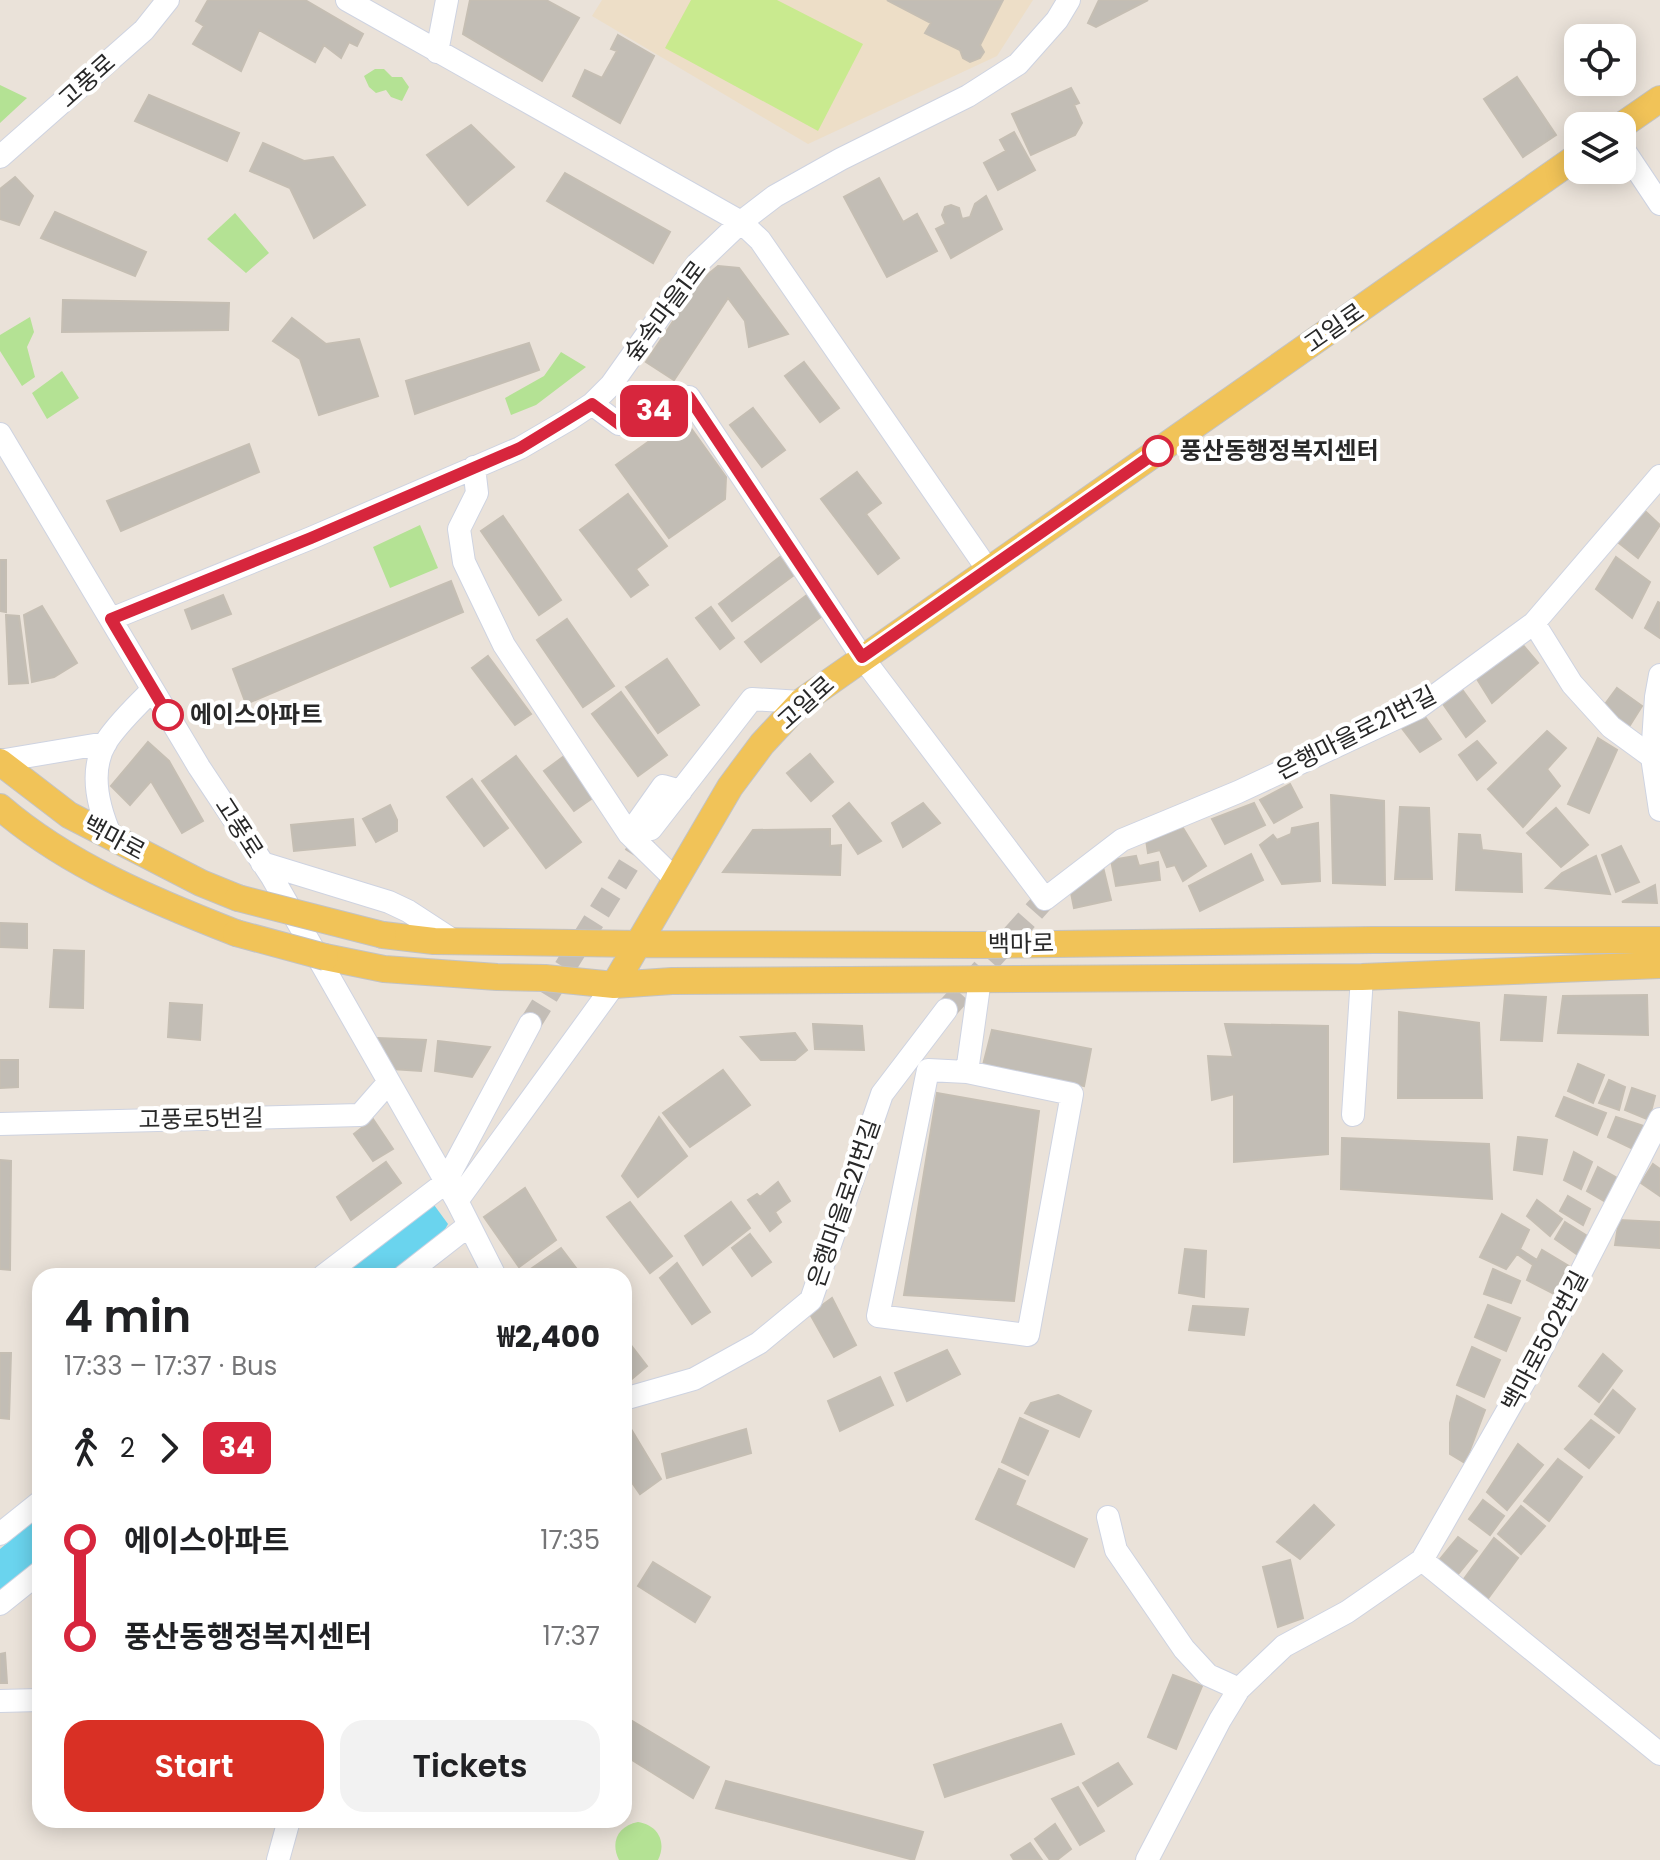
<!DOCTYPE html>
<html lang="en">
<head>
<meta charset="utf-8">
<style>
	:root { --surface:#fff; --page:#f2f2f2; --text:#202124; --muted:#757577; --accent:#d93025 }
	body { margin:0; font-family:Poppins,"Noto Sans KR",sans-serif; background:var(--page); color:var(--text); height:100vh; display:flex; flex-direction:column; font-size:30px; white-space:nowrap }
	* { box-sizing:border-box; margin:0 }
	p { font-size:26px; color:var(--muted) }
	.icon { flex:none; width:44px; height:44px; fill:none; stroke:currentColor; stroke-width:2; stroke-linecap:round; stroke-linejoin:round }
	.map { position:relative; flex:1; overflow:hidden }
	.side { position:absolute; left:32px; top:1268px; width:600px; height:560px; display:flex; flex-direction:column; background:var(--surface); border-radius:24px; box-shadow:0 4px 20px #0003 }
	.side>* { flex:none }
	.badge { padding:0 16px; border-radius:12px; font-size:28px; line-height:52px }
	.buttons { position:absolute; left:1564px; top:24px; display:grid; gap:16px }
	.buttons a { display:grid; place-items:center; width:72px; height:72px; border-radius:16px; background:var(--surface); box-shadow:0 4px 20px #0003; font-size:40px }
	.map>.badge { position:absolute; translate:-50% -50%; box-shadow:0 0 0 4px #fff }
	.legs { display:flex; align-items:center; gap:12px; height:88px; padding:0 32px; font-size:26px }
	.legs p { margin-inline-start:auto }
	.head { display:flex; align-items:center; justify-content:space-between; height:136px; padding:0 32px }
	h1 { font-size:44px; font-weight:600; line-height:60px }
	.primary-button { display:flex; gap:16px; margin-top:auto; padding:16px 32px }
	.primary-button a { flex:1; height:92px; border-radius:24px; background:var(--accent); color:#fff; font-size:32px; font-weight:600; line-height:92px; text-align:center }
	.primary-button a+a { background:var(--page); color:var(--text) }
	ul { padding:0 32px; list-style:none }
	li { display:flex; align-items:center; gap:28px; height:96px; font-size:30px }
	li i { display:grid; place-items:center; width:12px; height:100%; margin:0 10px; background:currentColor }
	li i::after { content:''; width:20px; height:20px; margin:-10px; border:6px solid; border-radius:50%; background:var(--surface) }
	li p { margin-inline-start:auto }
	li:first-child i { background:linear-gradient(#0000 50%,currentColor 0) }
	li:last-child i { background:linear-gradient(currentColor 50%,#0000 0) }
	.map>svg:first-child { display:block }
</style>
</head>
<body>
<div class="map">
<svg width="1660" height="1860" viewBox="0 0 1660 1860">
	<rect width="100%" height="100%" fill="#eae2d9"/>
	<path fill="#eddec7" d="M602,0H1033L997,56L808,144L592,16Z"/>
	<path fill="#b4e294" d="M375,69H384L392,77H402L409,87L402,101L391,97L386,90L376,93L369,87L364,76Z
		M0,85L27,98L0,123Z
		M235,213L269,253L246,273L207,239Z
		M30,317L34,332L27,347L35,377L22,386L0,351V335Z
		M561,352L586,367L536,405L511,415L505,398L544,376Z
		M62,371L79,398L47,419L32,393Z
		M420,525L438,568L390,588L373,547Z
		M638,1822C658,1825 667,1842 658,1860H619C610,1842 618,1826 638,1822Z"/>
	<path fill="#c9ea8f" d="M691,0H777L863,44L818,131L665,48Z"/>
	<path fill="#6ad4ee" d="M429,1198L448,1224L439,1240L395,1276H331Z
		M40,1516V1563L0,1596V1549Z"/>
	<path fill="#c2bdb5" stroke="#c5beb3" stroke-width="2" d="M208,0H305L363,34L357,46L349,42L341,58L324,45L315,62L259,30L241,71L193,44L204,26L196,21Z
		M470,0H546L579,18L542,81L463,34Z
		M887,0H1003L980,45L984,52L980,58L970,62L963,58L960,50L925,33L931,23Z
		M1099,0H1148L1096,27L1088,23Z
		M618,35L654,56L620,123L573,96L585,70L602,78L617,51L611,49Z
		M1517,77L1556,135L1523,157L1484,99Z
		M1071,88L1079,103L1074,105L1082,123L1075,135L1031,155L1012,114Z
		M149,95L239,133L227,161L135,121Z
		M471,125L514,167L468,205L427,155Z
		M1014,132L1035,170L998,190L984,163L1006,151L1000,140Z
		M263,143L304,161L333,157L365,205L314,238L290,188L250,171Z
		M565,173L670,232L653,263L547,201Z
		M15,177L33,196L19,225L0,219V189Z
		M879,178L903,222L917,214L937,251L887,277L844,197Z
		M986,196L1002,229L951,258L936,229L946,224L942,215L945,207L951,205L959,208L962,219L970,217L975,204Z
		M55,212L146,252L135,276L41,238Z
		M718,266L739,268L788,334L749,347L745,321L728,298L674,380L646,362L700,281Z
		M63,300L229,303L228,330L62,332Z
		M292,318L326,344L359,339L378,396L319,415L300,359L273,341Z
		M529,343L539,370L415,414L406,381Z
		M804,362L839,408L820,422L785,376Z
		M753,408L785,450L762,467L730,425Z
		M683,417L726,477L725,499L669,538L616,465Z
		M249,444L259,472L121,531L107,501Z
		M857,472L881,503L866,514L899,558L878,574L821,499Z
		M628,494L667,546L636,569L648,585L631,597L580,530Z
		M1645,511L1660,525L1638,558L1619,543Z
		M503,516L561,600L539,615L481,531Z
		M780,557L794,575L732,621L719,604Z
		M1616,557L1650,582L1632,618L1596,589Z
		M0,560H6V612L0,611Z
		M451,581L463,612L246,704L233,669Z
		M223,595L231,614L192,629L185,610Z
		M807,595L822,616L761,662L745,642Z
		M1658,602L1660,603V638L1645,628Z
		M42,606L77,663L54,677L32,682L24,615Z
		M711,607L734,638L720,649L696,618Z
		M6,615L19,616L28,683L9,684Z
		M567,619L614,686L583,707L537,640Z
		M1522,644L1538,663L1492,703L1477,679Z
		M488,656L531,714L515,725L472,668Z
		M667,659L699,705L658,733L626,687Z
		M1461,688L1485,721L1466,737L1441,701Z
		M1617,688L1642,706L1627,730L1603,707Z
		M621,692L667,755L638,776L592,714Z
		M1423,714L1441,739L1420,752L1401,727Z
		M1547,731L1566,748L1547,769L1560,786L1523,827L1488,789Z
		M1598,738L1617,750L1589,813L1568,804Z
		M1477,741L1496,763L1477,780L1459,755Z
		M148,742L169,761L203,821L182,833L151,781L130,805L111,786Z
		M810,754L833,782L811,801L787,773Z
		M516,756L581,842L546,868L482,781Z
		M563,757L594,797L574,811L544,771Z
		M472,779L508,828L484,846L447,797Z
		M1290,784L1302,807L1274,823L1260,800Z
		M1331,795L1384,801L1385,885L1333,883Z
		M849,803L881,841L858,854L833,816Z
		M923,803L940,823L903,847L892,823Z
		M1254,803L1265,825L1225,844L1212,819Z
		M390,805L397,820V831L376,842L363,819Z
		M1400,807L1429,808L1432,879H1395Z
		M1556,808L1588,845L1561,867L1527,833Z
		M353,819L355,845L294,851L291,825Z
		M1318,823L1320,881L1282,884L1260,845L1273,835L1277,840L1291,834L1292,828Z
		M1183,828L1206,866L1183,881L1175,865L1167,867L1160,850L1148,853L1146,840Z
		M830,829V846L841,845L840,875L723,872L753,830Z
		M1459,834L1480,835L1482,850L1521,854L1522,892L1456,890Z
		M1621,846L1639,882L1616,892L1602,855Z
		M1251,854L1263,880L1200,911L1189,886Z
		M1136,856L1139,866L1158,862L1160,880L1116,886L1111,860Z
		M1596,856L1610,894L1546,888L1562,873Z
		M1103,867L1111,900L1074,908L1071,893Z
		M1655,885L1657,903L1622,902Z
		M0,923L27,924V948L0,947Z
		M54,950L84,951L83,1008L50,1007Z
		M1505,995L1546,997L1542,1041L1501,1040Z
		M1647,995L1648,1035L1558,1033L1563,996Z
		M170,1003L202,1005L200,1040L168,1037Z
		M1399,1012L1479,1023L1482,1098H1398Z
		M813,1024L862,1026L864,1050L815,1049Z
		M1225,1024L1328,1026V1154L1234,1162V1094L1212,1100L1208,1056L1233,1057Z
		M992,1030L1091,1049L1084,1086L983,1065Z
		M795,1033L807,1050L795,1060H761L741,1037Z
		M377,1038L426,1040L421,1071L392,1069Z
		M438,1041L490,1047L472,1077L435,1071Z
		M0,1060H18V1087L0,1088Z
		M1578,1064L1604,1075L1593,1103L1568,1091Z
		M723,1070L750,1105L690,1147L663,1113Z
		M1609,1080L1625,1087L1619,1110L1599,1103Z
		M1632,1088L1655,1096L1649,1120L1625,1110Z
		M937,1093L1039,1111L1014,1301L904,1295Z
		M1564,1097L1606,1113L1597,1135L1556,1116Z
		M659,1117L687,1156L638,1197L622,1176Z
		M1616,1117L1644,1126L1633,1149L1608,1137Z
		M373,1119L393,1149L373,1161L354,1134Z
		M1518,1137L1547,1140L1542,1174L1514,1170Z
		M1342,1138L1489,1144L1492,1199L1341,1189Z
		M1574,1152L1592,1162L1581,1189L1564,1180Z
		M0,1160L11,1161L10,1270L0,1269Z
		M386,1162L401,1183L351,1220L337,1197Z
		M1653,1164L1660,1169V1196L1641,1183Z
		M1598,1167L1617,1178L1606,1202L1587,1191Z
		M778,1182L790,1201L775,1212L781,1222L770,1231L748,1200L757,1194L760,1197Z
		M525,1188L556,1240L519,1267L484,1217Z
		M1568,1196L1590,1209L1583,1225L1560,1211Z
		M1537,1200L1562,1219L1550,1236L1527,1216Z
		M630,1202L672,1256L650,1273L607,1217Z
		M731,1202L750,1228L703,1265L685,1236Z
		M1502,1214L1529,1230L1520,1249L1537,1260L1542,1250L1569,1266L1554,1294L1527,1280L1533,1265L1517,1254L1506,1269L1480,1257Z
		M1619,1220L1660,1222V1248L1615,1245Z
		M1565,1222L1589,1237L1578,1255L1555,1239Z
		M750,1234L771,1262L752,1276L732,1248Z
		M561,1248L582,1276H527L525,1273Z
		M1185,1249L1206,1251L1204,1297L1179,1293Z
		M677,1263L710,1312L692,1324L660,1278Z
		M1493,1269L1520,1281L1511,1303L1484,1294Z
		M832,1298L856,1345L834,1357L810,1314Z
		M1488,1305L1520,1318L1506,1351L1475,1337Z
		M1193,1306L1248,1309L1244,1335L1189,1330Z
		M627,1340L647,1366L626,1384L624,1342Z
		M1472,1347L1500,1360L1484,1397L1457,1385Z
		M947,1350L960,1374L907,1401L895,1373Z
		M0,1353H11L9,1419L0,1418Z
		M1603,1354L1622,1371L1599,1402L1579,1386Z
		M880,1377L893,1405L840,1431L828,1401Z
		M1613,1390L1635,1409L1619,1433L1595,1414Z
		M1058,1395L1091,1411L1079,1437L1025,1413L1031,1403Z
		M1457,1396L1485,1410L1465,1463L1450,1454V1423Z
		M1020,1418L1048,1431L1028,1475L1002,1462Z
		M1591,1420L1614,1437L1589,1468L1565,1449Z
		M628,1424L661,1479L640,1494L624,1471V1427Z
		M746,1429L751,1453L667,1478L662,1454Z
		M1518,1444L1543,1465L1507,1510L1487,1492Z
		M1558,1459L1582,1477L1549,1521L1524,1501Z
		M999,1469L1025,1481L1015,1505L1087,1539L1074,1567L976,1519Z
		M1483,1500L1504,1516L1490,1535L1469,1519Z
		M1314,1505L1334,1525L1300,1559L1277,1542Z
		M1521,1506L1545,1526L1521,1554L1498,1534Z
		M1458,1537L1477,1551L1455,1578L1436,1564Z
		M1494,1538L1518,1558L1486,1601L1461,1583Z
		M1290,1560L1303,1618L1278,1627L1263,1567Z
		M653,1562L710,1597L695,1622L638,1586Z
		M5,1653L7,1683H0V1654Z
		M1173,1675L1202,1686L1176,1749L1148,1737Z
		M624,1716L709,1767L693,1798L624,1755Z
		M1061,1724L1074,1754L945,1797L934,1765Z
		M1118,1763L1132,1784L1098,1806L1083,1783Z
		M726,1781L923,1832L914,1860L716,1808Z
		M1078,1787L1104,1831L1080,1845L1052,1799Z
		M1055,1824L1071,1849L1057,1860H1050L1035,1839Z
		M1030,1843L1042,1860H1014L1011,1855Z"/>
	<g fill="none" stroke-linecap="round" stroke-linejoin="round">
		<path stroke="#c3bdb6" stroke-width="22" stroke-dasharray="22 11" stroke-linecap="butt" d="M946,1010L1045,899
			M530,1024L650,830"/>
		<g stroke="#ced3e1" stroke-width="24">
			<path id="minor" d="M347,0L741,222L760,240L988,570
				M437,52L447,0
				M1622,147L1660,204
				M0,157L144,30L168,0
				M592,404L619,424L689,397L862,657L1045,899L1122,840L1238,792L1418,708L1534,623L1660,476
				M0,434L199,767L272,877L457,1201L495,1276
				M474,467L477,493L459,529L464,562L504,645L629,834L676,880
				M111,619L311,538L520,448L568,420L592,404L611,385L697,264L741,222L775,196L841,159L968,96L1018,64L1057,20L1069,0
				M1534,623L1572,684L1611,727L1652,757L1660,810
				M1652,757L1656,697L1660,675
				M0,761L106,743
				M651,829L752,699L801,702
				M629,834L663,786L681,791
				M112,839C99,810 88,772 106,742C118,723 137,706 152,690
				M262,863L389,902L408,911L454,941
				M928,1070L967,1072L1072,1094L1028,1335L878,1316Z
				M967,1072L980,979
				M1353,1115L1362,977
				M0,1124L360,1115L388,1083
				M457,1201L614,985
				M323,1276L445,1183L530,1024
				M404,1276L468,1226
				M624,1399L694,1379L759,1343L811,1300L882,1094L946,1010
				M1108,1517L1116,1550L1184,1649L1208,1675L1239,1689
				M0,1534L40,1502
				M1422,1560L1660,1754
				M0,1604L40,1572
				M0,1701L40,1700
				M278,1860L289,1820
				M1147,1860L1220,1720L1239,1689L1284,1646L1347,1612L1422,1560L1528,1375L1660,1119"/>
		</g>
		<g stroke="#c3c3c3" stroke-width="28">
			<path id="major" d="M1621,126L1660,99
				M0,762L69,815L201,883L238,898
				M0,807C67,865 154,901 236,933
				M383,935L434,941L640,944L983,945L1373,940H1660
				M325,957L384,969L497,977L545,978L614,985L672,981L1362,977L1660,965
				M614,985L730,787L762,744L801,702L1578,156"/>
		</g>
		<use href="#minor" stroke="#fff" stroke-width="22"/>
		<use href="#major" stroke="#f1c358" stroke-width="26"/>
		<g stroke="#c3c3c3" stroke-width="28" stroke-linecap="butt">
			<path id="major-bridge" d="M238,898L383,935
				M236,933L325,957"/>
		</g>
		<use href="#major-bridge" stroke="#f1c358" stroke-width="26"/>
	</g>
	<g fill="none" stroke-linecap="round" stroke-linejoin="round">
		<g stroke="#fff" stroke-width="18">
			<path id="line-1" d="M168,715L111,619L311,538L520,448L592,404L619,424L689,397L862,657L1158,451"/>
		</g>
		<use href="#line-1" stroke="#d7263d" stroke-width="12"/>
	</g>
	<g fill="#fff" stroke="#d7263d" stroke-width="4">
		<circle cx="1158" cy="451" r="14"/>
		<circle cx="168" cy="715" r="14"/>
	</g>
	<g text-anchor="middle" stroke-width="8" stroke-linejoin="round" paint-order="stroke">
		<g font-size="24" fill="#282828" stroke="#fff">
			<text transform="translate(87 81) rotate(-42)" y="8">고풍로</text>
			<text transform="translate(665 311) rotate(-53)" y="8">숲속마을1로</text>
			<text transform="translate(1334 328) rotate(-35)" y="8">고일로</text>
			<text transform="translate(806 703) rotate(-42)" y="8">고일로</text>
			<text transform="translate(1356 733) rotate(-27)" y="8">은행마을로21번길</text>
			<text transform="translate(239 828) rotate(57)" y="8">고풍로</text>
			<text transform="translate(114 838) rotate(28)" y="8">백마로</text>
			<text transform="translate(1021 944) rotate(-1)" y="8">백마로</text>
			<text transform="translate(201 1119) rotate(-1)" y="8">고풍로5번길</text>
			<text transform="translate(844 1203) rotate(-71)" y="8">은행마을로21번길</text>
			<text transform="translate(1545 1341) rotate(-62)" y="8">백마로502번길</text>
		</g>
		<g font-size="24" font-weight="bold" fill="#282828" stroke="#fff" text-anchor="start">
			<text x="1180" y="459">풍산동행정복지센터</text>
			<text x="190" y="723">에이스아파트</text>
		</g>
	</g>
</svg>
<div class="buttons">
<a><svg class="icon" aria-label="locate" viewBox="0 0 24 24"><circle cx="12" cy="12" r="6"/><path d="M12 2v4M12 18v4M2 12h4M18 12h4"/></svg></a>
<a><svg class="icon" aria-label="layers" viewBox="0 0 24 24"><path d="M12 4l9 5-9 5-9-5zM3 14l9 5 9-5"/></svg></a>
</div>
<b class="badge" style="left:654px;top:411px;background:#d7263d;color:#fff">34</b>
<section class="side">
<div class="head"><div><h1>4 min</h1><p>17:33 – 17:37 · Bus</p></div><b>₩2,400</b></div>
<div class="legs"><svg class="icon" aria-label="walk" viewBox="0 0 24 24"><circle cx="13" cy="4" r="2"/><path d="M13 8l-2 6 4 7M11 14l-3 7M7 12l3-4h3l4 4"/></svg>2<svg class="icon" aria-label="forward" viewBox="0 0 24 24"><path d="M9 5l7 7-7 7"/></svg><b class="badge" style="background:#d7263d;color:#fff">34</b></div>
<ul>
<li><i style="color:#d7263d"></i><b>에이스아파트</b><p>17:35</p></li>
<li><i style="color:#d7263d"></i><b>풍산동행정복지센터</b><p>17:37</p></li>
</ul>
<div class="primary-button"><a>Start</a><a>Tickets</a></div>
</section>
</div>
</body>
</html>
